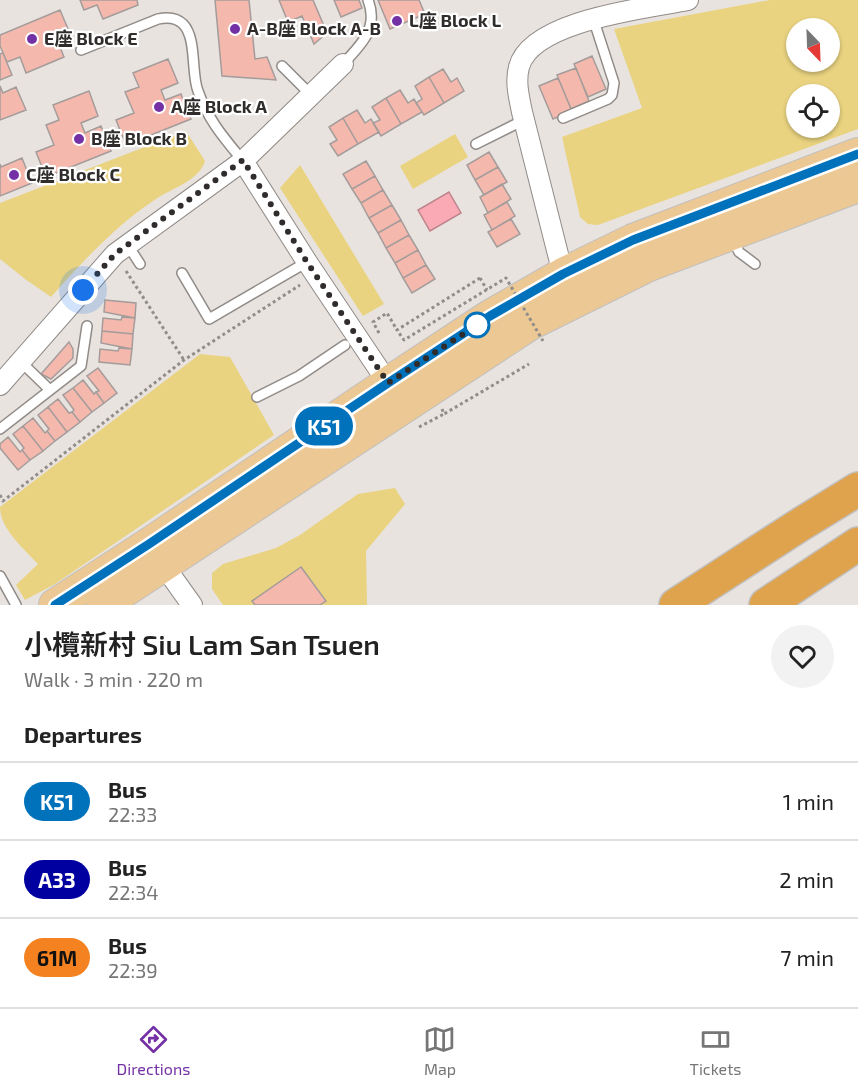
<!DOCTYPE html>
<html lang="en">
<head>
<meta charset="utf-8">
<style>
	:root { --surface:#fff; --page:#f2f2f2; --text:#222; --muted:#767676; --line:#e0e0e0; --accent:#7331a5 }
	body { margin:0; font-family:"Exo 2","Noto Sans TC",sans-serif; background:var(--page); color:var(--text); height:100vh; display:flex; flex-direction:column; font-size:22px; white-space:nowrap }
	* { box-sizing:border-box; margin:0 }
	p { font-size:20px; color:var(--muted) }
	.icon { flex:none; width:33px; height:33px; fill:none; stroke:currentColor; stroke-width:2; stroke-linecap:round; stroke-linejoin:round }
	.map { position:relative; height:605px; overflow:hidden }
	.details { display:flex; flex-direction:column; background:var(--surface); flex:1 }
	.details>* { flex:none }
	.badge { padding:0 12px; border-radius:20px; font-size:21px; line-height:39px }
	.needle { width:39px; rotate:157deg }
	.tools { position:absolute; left:786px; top:18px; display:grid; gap:12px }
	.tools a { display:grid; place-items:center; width:54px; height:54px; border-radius:50%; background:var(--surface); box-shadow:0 2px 4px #0004; font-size:30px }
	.you { position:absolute; width:30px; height:30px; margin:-15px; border:4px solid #fff; border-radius:50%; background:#1a73e8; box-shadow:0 0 0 9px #1a73e833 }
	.map>.badge { position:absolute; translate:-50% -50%; box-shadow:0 0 0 3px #fff }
	h2 { padding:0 24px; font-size:22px; line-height:54px }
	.round { display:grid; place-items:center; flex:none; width:63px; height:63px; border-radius:32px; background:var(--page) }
	.summary { display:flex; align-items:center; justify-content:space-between; height:102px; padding:0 24px }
	h1 { font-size:28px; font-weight:600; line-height:45px }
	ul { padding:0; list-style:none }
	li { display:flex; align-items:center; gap:18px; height:78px; padding:0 24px; border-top:2px solid var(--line) }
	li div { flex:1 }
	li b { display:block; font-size:22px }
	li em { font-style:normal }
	li .badge { min-width:66px; font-weight:700; text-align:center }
	.tab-bar { display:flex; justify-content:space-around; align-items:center; height:84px; border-top:2px solid var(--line); background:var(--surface); font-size:16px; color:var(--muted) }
	.tab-bar a { display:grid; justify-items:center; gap:3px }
	.tab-bar .on { color:var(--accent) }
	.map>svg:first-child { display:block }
</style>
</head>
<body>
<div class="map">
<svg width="858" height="605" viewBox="0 0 858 605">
	<rect width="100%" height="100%" fill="#e9e3df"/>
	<path fill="#e9d380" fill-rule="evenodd" d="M770,0H858V129L598,225L588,224L580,217L562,137L642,108L614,29ZM830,28V62H796V28ZM796,94H830V128H796Z
		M186,131L205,161C200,179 174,188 159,197C117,224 84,260 51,297L25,279L0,259V203Z
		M455,134L468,157L413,189L400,166Z
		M300,165L384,304L363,316L280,188Z
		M200,354L230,357L274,435L55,584L25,600L16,585L38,564C24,549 0,529 0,507Z
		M395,488L405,504L366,551L367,605H223L212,589V573L223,564L276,548L300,535L358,494Z"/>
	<path fill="#faaab5" stroke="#bd848c" stroke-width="1.5" d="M449,192L461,213L430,231L418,210Z"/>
	<path fill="#f4b8ad" stroke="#a49c9b" stroke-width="1.5" d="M80,0H137L138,5L103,19L97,5L84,10Z
		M215,0H249L255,59L267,57L276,80L222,76Z
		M279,0H313L327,33L314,44L302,16L288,22Z
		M334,0H359L362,8L341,17Z
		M378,0H419L425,14L390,29Z
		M60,10L71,36L58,42L64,57L26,73L20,57L7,62L0,46V35Z
		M3,53L12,75L0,80V54Z
		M592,56L606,89L588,97L574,64Z
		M168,59L178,83L161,90L165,100L181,94L191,119L126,145L116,120L134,113L125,92L139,87L133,73Z
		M576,68L589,101L571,109L557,75Z
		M443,69L451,82L457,78L464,91L444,103L429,77Z
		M429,77L444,103L424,115L416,103L422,99L415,86Z
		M558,78L572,111L553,119L539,86Z
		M0,86L3,93L16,87L26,110L0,120Z
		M400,90L408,103L414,99L422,112L401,124L386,98Z
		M89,91L98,116L81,123L85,133L101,126L111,151L46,177L36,152L54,145L46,125L59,120L53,105Z
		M386,98L401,124L381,136L373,123L380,120L372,107Z
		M357,110L365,123L371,119L379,132L358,144L343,118Z
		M343,118L358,144L338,156L330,144L337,140L329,127Z
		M489,152L498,167L475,180L467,165Z
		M22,158L32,183L0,196V164L1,167Z
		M366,161L375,176L352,189L343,174Z
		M498,167L507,182L484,195L475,180Z
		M375,176L383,190L361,203L352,189Z
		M502,184L511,199L488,213L480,197Z
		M383,190L392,205L369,218L361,203Z
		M507,202L515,216L492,230L484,215Z
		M392,205L401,220L378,233L369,218Z
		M511,219L520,234L497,247L488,232Z
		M401,220L409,235L386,248L378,233Z
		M409,235L418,250L395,263L386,248Z
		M418,250L426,265L403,278L395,263Z
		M426,265L435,279L412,293L403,278Z
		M105,300L136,303L135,318L104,312Z
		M122,317L135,318L133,334L102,331L103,318L121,320Z
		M102,331L133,334L132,349L101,343Z
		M69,342L73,349V358L51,379L41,374Z
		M119,348L132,349L130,365L99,362L100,349L118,351Z
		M98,368L117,393L104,403L96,392L99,391L87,376Z
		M83,380L94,394L96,392L104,403L92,412L73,388Z
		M73,388L92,412L80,422L72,412L74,410L63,395Z
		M58,399L69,413L72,412L80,422L67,432L48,407Z
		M48,407L67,432L55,441L47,431L49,429L38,415Z
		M33,418L45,433L47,431L55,441L43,451L23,426Z
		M23,426L43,451L30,460L22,450L24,448L13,434Z
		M8,437L20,452L22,450L30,460L18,470L0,448V444Z
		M301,567L326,601L320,605H255L252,601Z"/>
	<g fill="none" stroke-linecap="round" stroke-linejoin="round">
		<g stroke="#918b87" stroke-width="12">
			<path id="service" d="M81,50L158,19C167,17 176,17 183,24C197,38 191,74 198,91C208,120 224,138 243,161
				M343,64C361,45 379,28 368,0
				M282,66L311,95
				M563,118L608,99L612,95L614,83L593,18
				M476,144L524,120
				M733,239L739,252L755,264
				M127,244L140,264
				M182,273L209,319L307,262
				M21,362L50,390
				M257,397L299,376L345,345
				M0,429L81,366L87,326
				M0,576L16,605"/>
		</g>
		<g stroke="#918b87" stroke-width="22">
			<path id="minor" d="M243,161L307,262L388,383
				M563,274L522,112C519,97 515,82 519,67C531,20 648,8 688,0
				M0,385L115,254L243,161L343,64
				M157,556L192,605"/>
		</g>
		<g stroke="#c1c0bf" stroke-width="34">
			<path id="primary" d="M55,605L149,544L388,383L490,316L563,274L633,240L858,154
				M103,605L530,324L649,265L858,186"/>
		</g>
		<g stroke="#c1c0bf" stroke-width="36">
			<path id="motorway" d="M676,605L798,526L858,489
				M766,605L858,544"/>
		</g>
		<path stroke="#918d8a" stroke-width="3" stroke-dasharray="3 3" stroke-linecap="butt" d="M126,271L184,360
			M480,278L487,290
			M379,333L373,322L387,313L397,330
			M442,409L444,414L529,364
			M419,427L444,414
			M0,495L3,501L184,360L300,285"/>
		<use href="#service" stroke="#fff" stroke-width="9"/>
		<use href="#minor" stroke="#fff" stroke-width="20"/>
		<use href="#primary" stroke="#ecc894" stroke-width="32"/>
		<use href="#motorway" stroke="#dfa34d" stroke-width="33"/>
		<path stroke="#918d8a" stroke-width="3" stroke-dasharray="3 3" stroke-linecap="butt" d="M480,278L397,330L404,340L506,278L543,341"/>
	</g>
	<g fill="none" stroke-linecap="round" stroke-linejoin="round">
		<g stroke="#fff" stroke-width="14">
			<path id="line" d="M55,605L149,544L388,383L490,316L563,274L633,240L858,154"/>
		</g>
		<use href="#line" stroke="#0072bc" stroke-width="9"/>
		<path stroke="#2f2c2b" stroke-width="6" stroke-dasharray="0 10.8" d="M83,290L115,254L243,160L307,262L388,383L477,325"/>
	</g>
	<g fill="#7331a5" stroke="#fff" stroke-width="2">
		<circle cx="397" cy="21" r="6"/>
		<circle cx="235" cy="29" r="6"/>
		<circle cx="32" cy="39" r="6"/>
		<circle cx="159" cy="107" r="6"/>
		<circle cx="79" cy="139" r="6"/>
		<circle cx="14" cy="175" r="6"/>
	</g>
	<circle fill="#fff" stroke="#0072bc" stroke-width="3" cx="477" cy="325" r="12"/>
	<g text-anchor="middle" stroke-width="4.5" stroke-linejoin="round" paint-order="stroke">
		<g font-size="18" font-weight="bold" fill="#2f2c2b" stroke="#fff" text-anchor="start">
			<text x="409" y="27">L座 Block L</text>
			<text x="247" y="35">A-B座 Block A-B</text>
			<text x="44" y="45">E座 Block E</text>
			<text x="171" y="113">A座 Block A</text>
			<text x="91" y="145">B座 Block B</text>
			<text x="26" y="181">C座 Block C</text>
		</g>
	</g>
</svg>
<div class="tools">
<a><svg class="needle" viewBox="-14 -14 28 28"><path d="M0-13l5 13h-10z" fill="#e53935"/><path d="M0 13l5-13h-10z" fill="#767676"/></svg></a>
<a><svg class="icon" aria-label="locate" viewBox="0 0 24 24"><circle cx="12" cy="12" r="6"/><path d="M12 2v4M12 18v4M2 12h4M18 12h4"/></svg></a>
</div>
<div class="you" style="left:83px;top:290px"></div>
<b class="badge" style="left:324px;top:426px;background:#0072bc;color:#fff">K51</b>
</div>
<section class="details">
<div class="summary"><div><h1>小欖新村 Siu Lam San Tsuen</h1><p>Walk · 3 min · 220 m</p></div><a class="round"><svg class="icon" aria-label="heart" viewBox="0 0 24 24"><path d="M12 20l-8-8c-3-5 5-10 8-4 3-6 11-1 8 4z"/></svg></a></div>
<h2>Departures</h2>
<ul>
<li><span class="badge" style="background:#0072bc;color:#fff">K51</span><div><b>Bus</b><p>22:33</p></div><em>1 min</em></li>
<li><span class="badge" style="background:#0000a0;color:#fff">A33</span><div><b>Bus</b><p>22:34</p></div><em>2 min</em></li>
<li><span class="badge" style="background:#f58220;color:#111">61M</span><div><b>Bus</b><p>22:39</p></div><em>7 min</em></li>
</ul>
</section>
<nav class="tab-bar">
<a class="on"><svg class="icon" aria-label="directions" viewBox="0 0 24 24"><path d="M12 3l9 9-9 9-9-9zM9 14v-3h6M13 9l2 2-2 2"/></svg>Directions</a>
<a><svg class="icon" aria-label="map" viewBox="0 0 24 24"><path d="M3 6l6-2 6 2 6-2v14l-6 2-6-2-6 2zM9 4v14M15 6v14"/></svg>Map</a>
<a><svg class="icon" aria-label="tickets" viewBox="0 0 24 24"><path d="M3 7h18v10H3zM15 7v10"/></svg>Tickets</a>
</nav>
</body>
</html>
